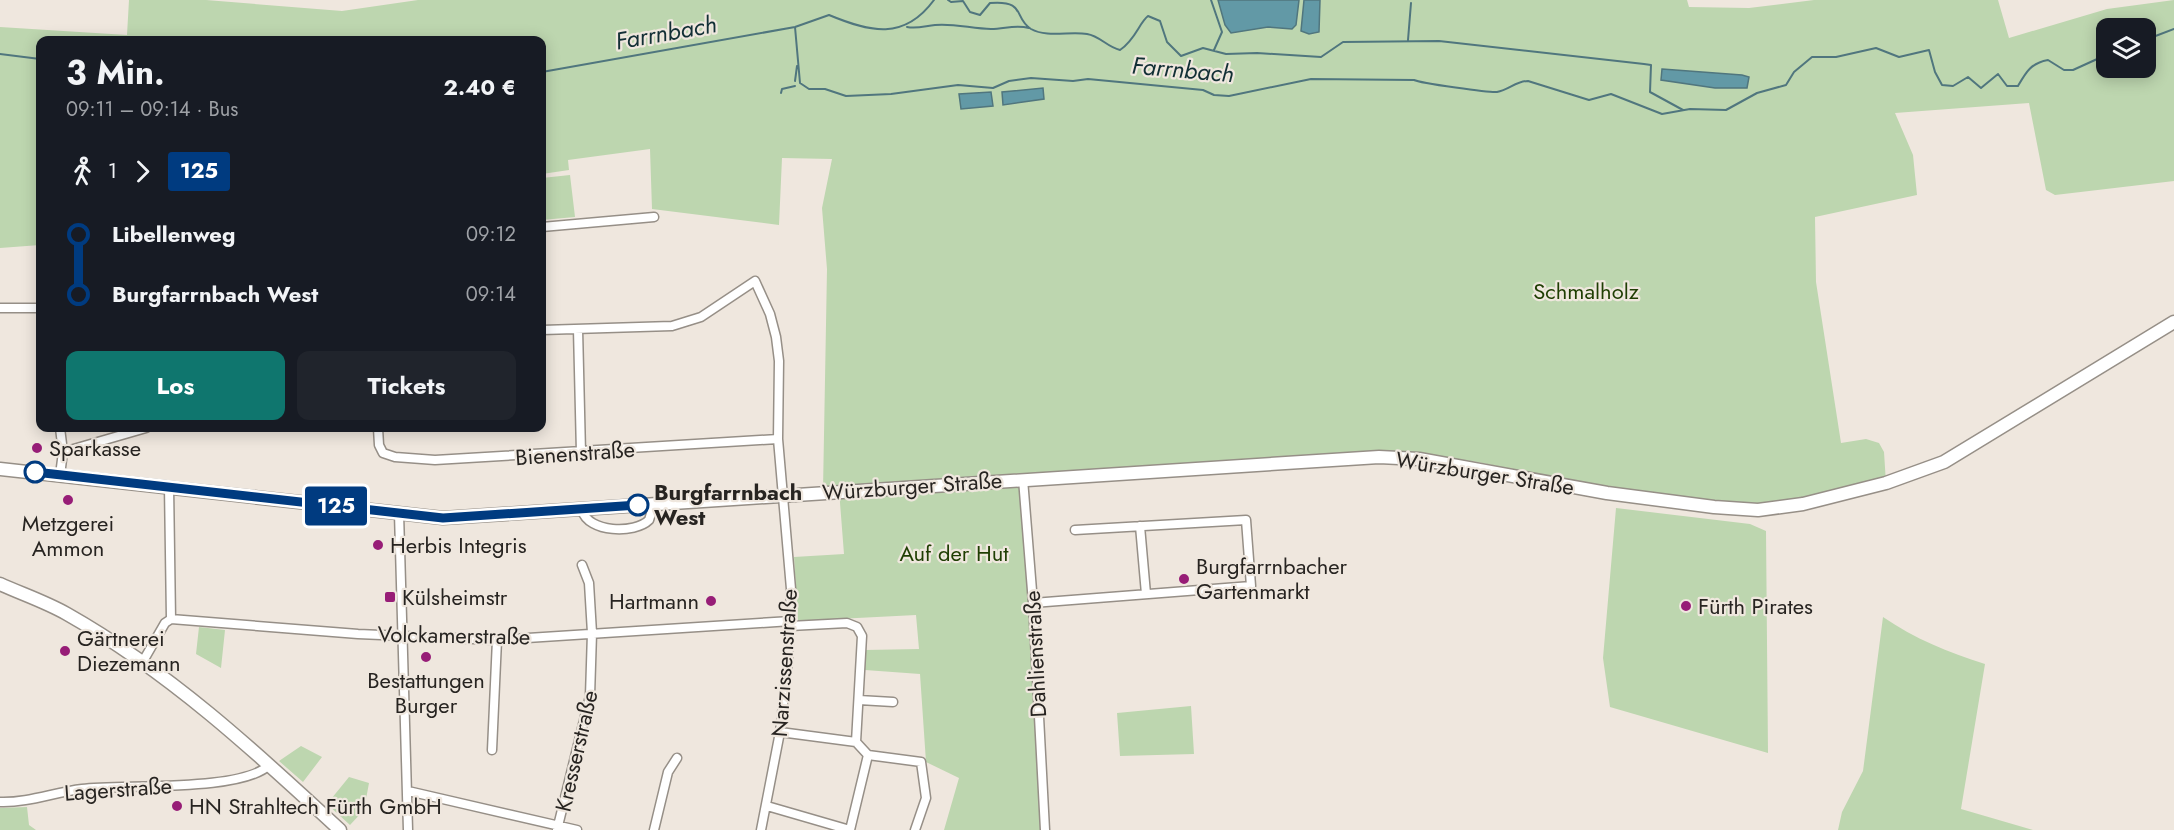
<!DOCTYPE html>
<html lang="de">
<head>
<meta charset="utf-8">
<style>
	:root { --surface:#171b24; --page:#20242c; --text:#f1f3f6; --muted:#9ea1a6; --accent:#0f766e }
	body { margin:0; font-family:Jost,sans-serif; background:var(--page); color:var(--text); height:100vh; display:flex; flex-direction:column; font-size:22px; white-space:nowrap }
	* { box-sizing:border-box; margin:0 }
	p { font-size:20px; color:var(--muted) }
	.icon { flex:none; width:33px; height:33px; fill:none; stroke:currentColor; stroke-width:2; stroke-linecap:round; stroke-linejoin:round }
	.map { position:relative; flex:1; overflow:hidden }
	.panel { position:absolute; left:36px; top:36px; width:510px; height:396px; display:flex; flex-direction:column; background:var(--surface); border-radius:12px; box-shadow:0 3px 15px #0003 }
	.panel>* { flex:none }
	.badge { padding:0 12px; border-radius:4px; font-size:21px; line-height:39px }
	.controls { position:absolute; left:2096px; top:18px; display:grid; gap:12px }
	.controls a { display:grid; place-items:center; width:60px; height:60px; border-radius:12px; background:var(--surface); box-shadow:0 3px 15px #0003; font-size:30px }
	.map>.badge { position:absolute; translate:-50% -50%; box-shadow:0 0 0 3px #fff }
	.legs { display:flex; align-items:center; gap:9px; height:66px; padding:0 30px; font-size:20px }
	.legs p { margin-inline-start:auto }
	.head { display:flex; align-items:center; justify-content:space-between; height:102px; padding:0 30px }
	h1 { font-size:33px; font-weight:700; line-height:45px }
	.cta { display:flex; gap:12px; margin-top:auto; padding:12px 30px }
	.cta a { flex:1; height:69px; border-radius:12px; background:var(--accent); color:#fff; font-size:24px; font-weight:700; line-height:69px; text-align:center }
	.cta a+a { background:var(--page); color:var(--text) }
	ul { padding:0 30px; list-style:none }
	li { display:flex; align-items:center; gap:21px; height:60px; font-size:22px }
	li i { display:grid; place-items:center; width:9px; height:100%; margin:0 8px; background:currentColor }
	li i::after { content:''; width:15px; height:15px; margin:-8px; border:4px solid; border-radius:50%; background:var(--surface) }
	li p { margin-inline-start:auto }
	li:first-child i { background:linear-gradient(#0000 50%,currentColor 0) }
	li:last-child i { background:linear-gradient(currentColor 50%,#0000 0) }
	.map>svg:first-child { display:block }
</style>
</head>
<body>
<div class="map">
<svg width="2174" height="830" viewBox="0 0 2174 830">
	<rect width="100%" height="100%" fill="#efe7de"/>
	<path fill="#bdd6af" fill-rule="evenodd" d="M129,0H206L342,11L418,0H1687L1689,7L1749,8L1814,0H1998L2009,38L2107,9L2174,0V181L2055,195L2046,190L2029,103L1895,113L1913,155L1917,195L1815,217L1816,282L1841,443L1866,439L1879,443L1884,452L1886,483L1757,506L1614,491L1478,462L1395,452L1336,453L1022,474L1034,647L1041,830H944L959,778L926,762L920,674L865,670V650L919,649L916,615L798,621L794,557L844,554L839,490H823L827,269L822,208L832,159L782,158L779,225L652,209L650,149L568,160L569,170L542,174V40H40V245L0,248V27L127,35ZM2106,28H2145V68H2106Z
		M570,175L575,217L542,220V178Z
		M1616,508L1750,524L1766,531L1768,753L1610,707L1603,658Z
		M1883,617C1915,639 1948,652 1985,664L1961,809L2033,830H1838L1842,812L1863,771Z
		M199,627L225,630L221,668L196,654Z
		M1191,706L1194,754L1120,756L1117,713Z
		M301,746L322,757L303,782L279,761Z
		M349,777L369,783L364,810L350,825L327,804Z
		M27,807L29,825L36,830H0V808Z"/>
	<path fill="#6299a6" stroke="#50767e" stroke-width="1.5" d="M1218,0H1299L1296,25L1292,29L1268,27L1231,33L1225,25Z
		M1304,0H1320L1319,32L1309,34L1301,31Z
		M1662,69L1742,75L1749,77L1747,88H1715L1661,80Z
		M1043,88L1044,99L1003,105L1002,92Z
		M991,92L993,106L961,109L959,94Z"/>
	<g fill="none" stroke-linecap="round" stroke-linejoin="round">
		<path stroke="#50767e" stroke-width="2" d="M948,0L951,2L963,1L970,12L980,15L990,3C1027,0 1013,18 1031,29C1047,38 1070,31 1087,34C1100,36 1107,47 1120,50C1136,39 1139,23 1148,16L1160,21L1167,42L1181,56L1203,48L1226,54L1257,53L1321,57L1343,42L1439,41L1644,64L1651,65L1650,92L1683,110
			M1211,0L1222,32L1214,50
			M795,27L800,83L809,89H825L846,96L891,94L958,85L993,88L1009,81L1031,78L1073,81L1088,79L1203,90L1214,95L1229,96L1311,79L1414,80C1420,83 1491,93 1497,92C1509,90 1516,81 1528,81L1589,100L1611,94L1662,114L1690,109L1726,110L1757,93L1786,85L1794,72L1812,57H1836L1876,48L1899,57L1929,50L1935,72L1942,85L1953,86L1968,77L1981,88L1998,74L2007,86H2018C2026,72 2031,63 2048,60L2064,70H2073L2106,55
			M907,27C917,29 925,26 935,25C954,23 973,29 991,29C1005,29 1015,24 1029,28
			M1408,40L1411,3
			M2145,40L2174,29
			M0,54L40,59
			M542,72L795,27L829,15C870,32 904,41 934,0
			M795,81L797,66
			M781,93L782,89L795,86"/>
		<g stroke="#968f87" stroke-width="11">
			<path id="street" d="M542,227L654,217
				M0,308H40
				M578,329L581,453
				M542,330L672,326L701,317L755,281L770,314L776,337L779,361L778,439L791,589L788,661L780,732L761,830
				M60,428L63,452L60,475
				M378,428L379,445L383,453L395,457L435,460L778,439
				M63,452L146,428
				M1023,479L1033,603L1045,830
				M169,486L171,619
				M582,510C588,533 635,534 649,520L654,504
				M399,513L408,830
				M1140,526L1146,594
				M1033,603L1251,586L1246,520L1075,530
				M790,626L847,623L857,627L862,636L856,742L868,755L850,830
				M142,663L165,623L171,619L358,634L497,640L791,621
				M859,700L893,702
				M780,732L856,742
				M492,750L497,640
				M868,755L921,762L926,798L915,830
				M408,791L577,830
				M0,802C28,803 55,792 82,789C123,784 242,792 269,765
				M767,806L850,830
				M557,830L590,696L592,633L589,583L582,565
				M654,830L668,772L677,758"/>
		</g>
		<g stroke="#968f87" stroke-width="15">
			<path id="secondary" d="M0,469L443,518L1379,457L1419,459L1607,493L1714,507L1758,510L1803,504L1886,483L1944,462L2174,322
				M0,584C22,594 46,602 67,614C168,671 255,751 340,830"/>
		</g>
		<use href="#street" stroke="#fff" stroke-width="8"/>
		<use href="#secondary" stroke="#fff" stroke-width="12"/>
	</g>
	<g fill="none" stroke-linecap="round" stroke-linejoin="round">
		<g stroke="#fff" stroke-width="14">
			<path id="line-1" d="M35,472L443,518L638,505"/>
		</g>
		<use href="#line-1" stroke="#003b80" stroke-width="9"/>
	</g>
	<g fill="#971d77" stroke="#efe7de" stroke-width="2">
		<circle cx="37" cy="448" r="6"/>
		<circle cx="68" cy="500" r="6"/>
		<circle cx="378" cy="545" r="6"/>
		<circle cx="1184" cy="579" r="6"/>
		<rect x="384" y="591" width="12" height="12" rx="3"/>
		<circle cx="711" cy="601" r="6"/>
		<circle cx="1686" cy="606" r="6"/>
		<circle cx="65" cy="651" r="6"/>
		<circle cx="426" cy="657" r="6"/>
		<circle cx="177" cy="806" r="6"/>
	</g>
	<g fill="#fff" stroke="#003b80" stroke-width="3">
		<circle cx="35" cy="472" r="10"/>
		<circle cx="638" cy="505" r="10"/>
	</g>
	<g text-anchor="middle" stroke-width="4.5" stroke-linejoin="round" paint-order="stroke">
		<g font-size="22" fill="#1f3e03" stroke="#efe7de">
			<text x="1586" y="299">Schmalholz</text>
			<text x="954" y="561">Auf der Hut</text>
		</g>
		<g font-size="22" fill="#272421" stroke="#efe7de" text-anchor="start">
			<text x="49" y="456">Sparkasse</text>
			<text x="68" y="531" text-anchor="middle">Metzgerei<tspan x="68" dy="25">Ammon</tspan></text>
			<text x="390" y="553">Herbis Integris</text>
			<text x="1196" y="574">Burgfarrnbacher<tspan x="1196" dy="25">Gartenmarkt</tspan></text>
			<text x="402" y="605">Külsheimstr</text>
			<text x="699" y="609" text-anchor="end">Hartmann</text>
			<text x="1698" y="614">Fürth Pirates</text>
			<text x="77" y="646">Gärtnerei<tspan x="77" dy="25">Diezemann</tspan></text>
			<text x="426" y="688" text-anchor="middle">Bestattungen<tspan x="426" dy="25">Burger</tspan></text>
			<text x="189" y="814">HN Strahltech Fürth GmbH</text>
		</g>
		<g font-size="22" fill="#272421" stroke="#efe7de">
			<text transform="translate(575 453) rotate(-4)" y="8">Bienenstraße</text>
			<text transform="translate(1485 473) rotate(9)" y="8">Würzburger Straße</text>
			<text transform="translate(912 486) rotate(-4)" y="8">Würzburger Straße</text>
			<text transform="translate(454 635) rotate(1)" y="8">Volckamerstraße</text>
			<text transform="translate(1035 654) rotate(-93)" y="8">Dahlienstraße</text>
			<text transform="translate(784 663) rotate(-86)" y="8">Narzissenstraße</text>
			<text transform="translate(576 751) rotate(-77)" y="8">Kresserstraße</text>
			<text transform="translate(118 789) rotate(-4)" y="8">Lagerstraße</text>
		</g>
		<g font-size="22" font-weight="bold" fill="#272421" stroke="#efe7de" text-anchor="start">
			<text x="654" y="500">Burgfarrnbach<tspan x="654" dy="25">West</tspan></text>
		</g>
		<g font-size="24" font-style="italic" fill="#122f35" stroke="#efe7de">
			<text transform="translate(666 33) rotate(-10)" y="8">Farrnbach</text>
			<text transform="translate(1183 70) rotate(5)" y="8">Farrnbach</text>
		</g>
	</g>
</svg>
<div class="controls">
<a><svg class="icon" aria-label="layers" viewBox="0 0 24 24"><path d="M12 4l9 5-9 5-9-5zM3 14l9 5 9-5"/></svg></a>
</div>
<b class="badge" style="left:336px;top:506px;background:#003b80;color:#fff">125</b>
<section class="panel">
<div class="head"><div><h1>3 Min.</h1><p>09:11 – 09:14 · Bus</p></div><b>2.40 €</b></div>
<div class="legs"><svg class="icon" aria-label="walk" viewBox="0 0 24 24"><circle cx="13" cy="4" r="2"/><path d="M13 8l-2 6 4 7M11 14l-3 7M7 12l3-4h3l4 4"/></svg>1<svg class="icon" aria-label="forward" viewBox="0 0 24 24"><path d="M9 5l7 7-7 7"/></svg><b class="badge" style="background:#003b80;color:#fff">125</b></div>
<ul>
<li><i style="color:#003b80"></i><b>Libellenweg</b><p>09:12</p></li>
<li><i style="color:#003b80"></i><b>Burgfarrnbach West</b><p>09:14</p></li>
</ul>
<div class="cta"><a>Los</a><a>Tickets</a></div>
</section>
</div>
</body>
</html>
